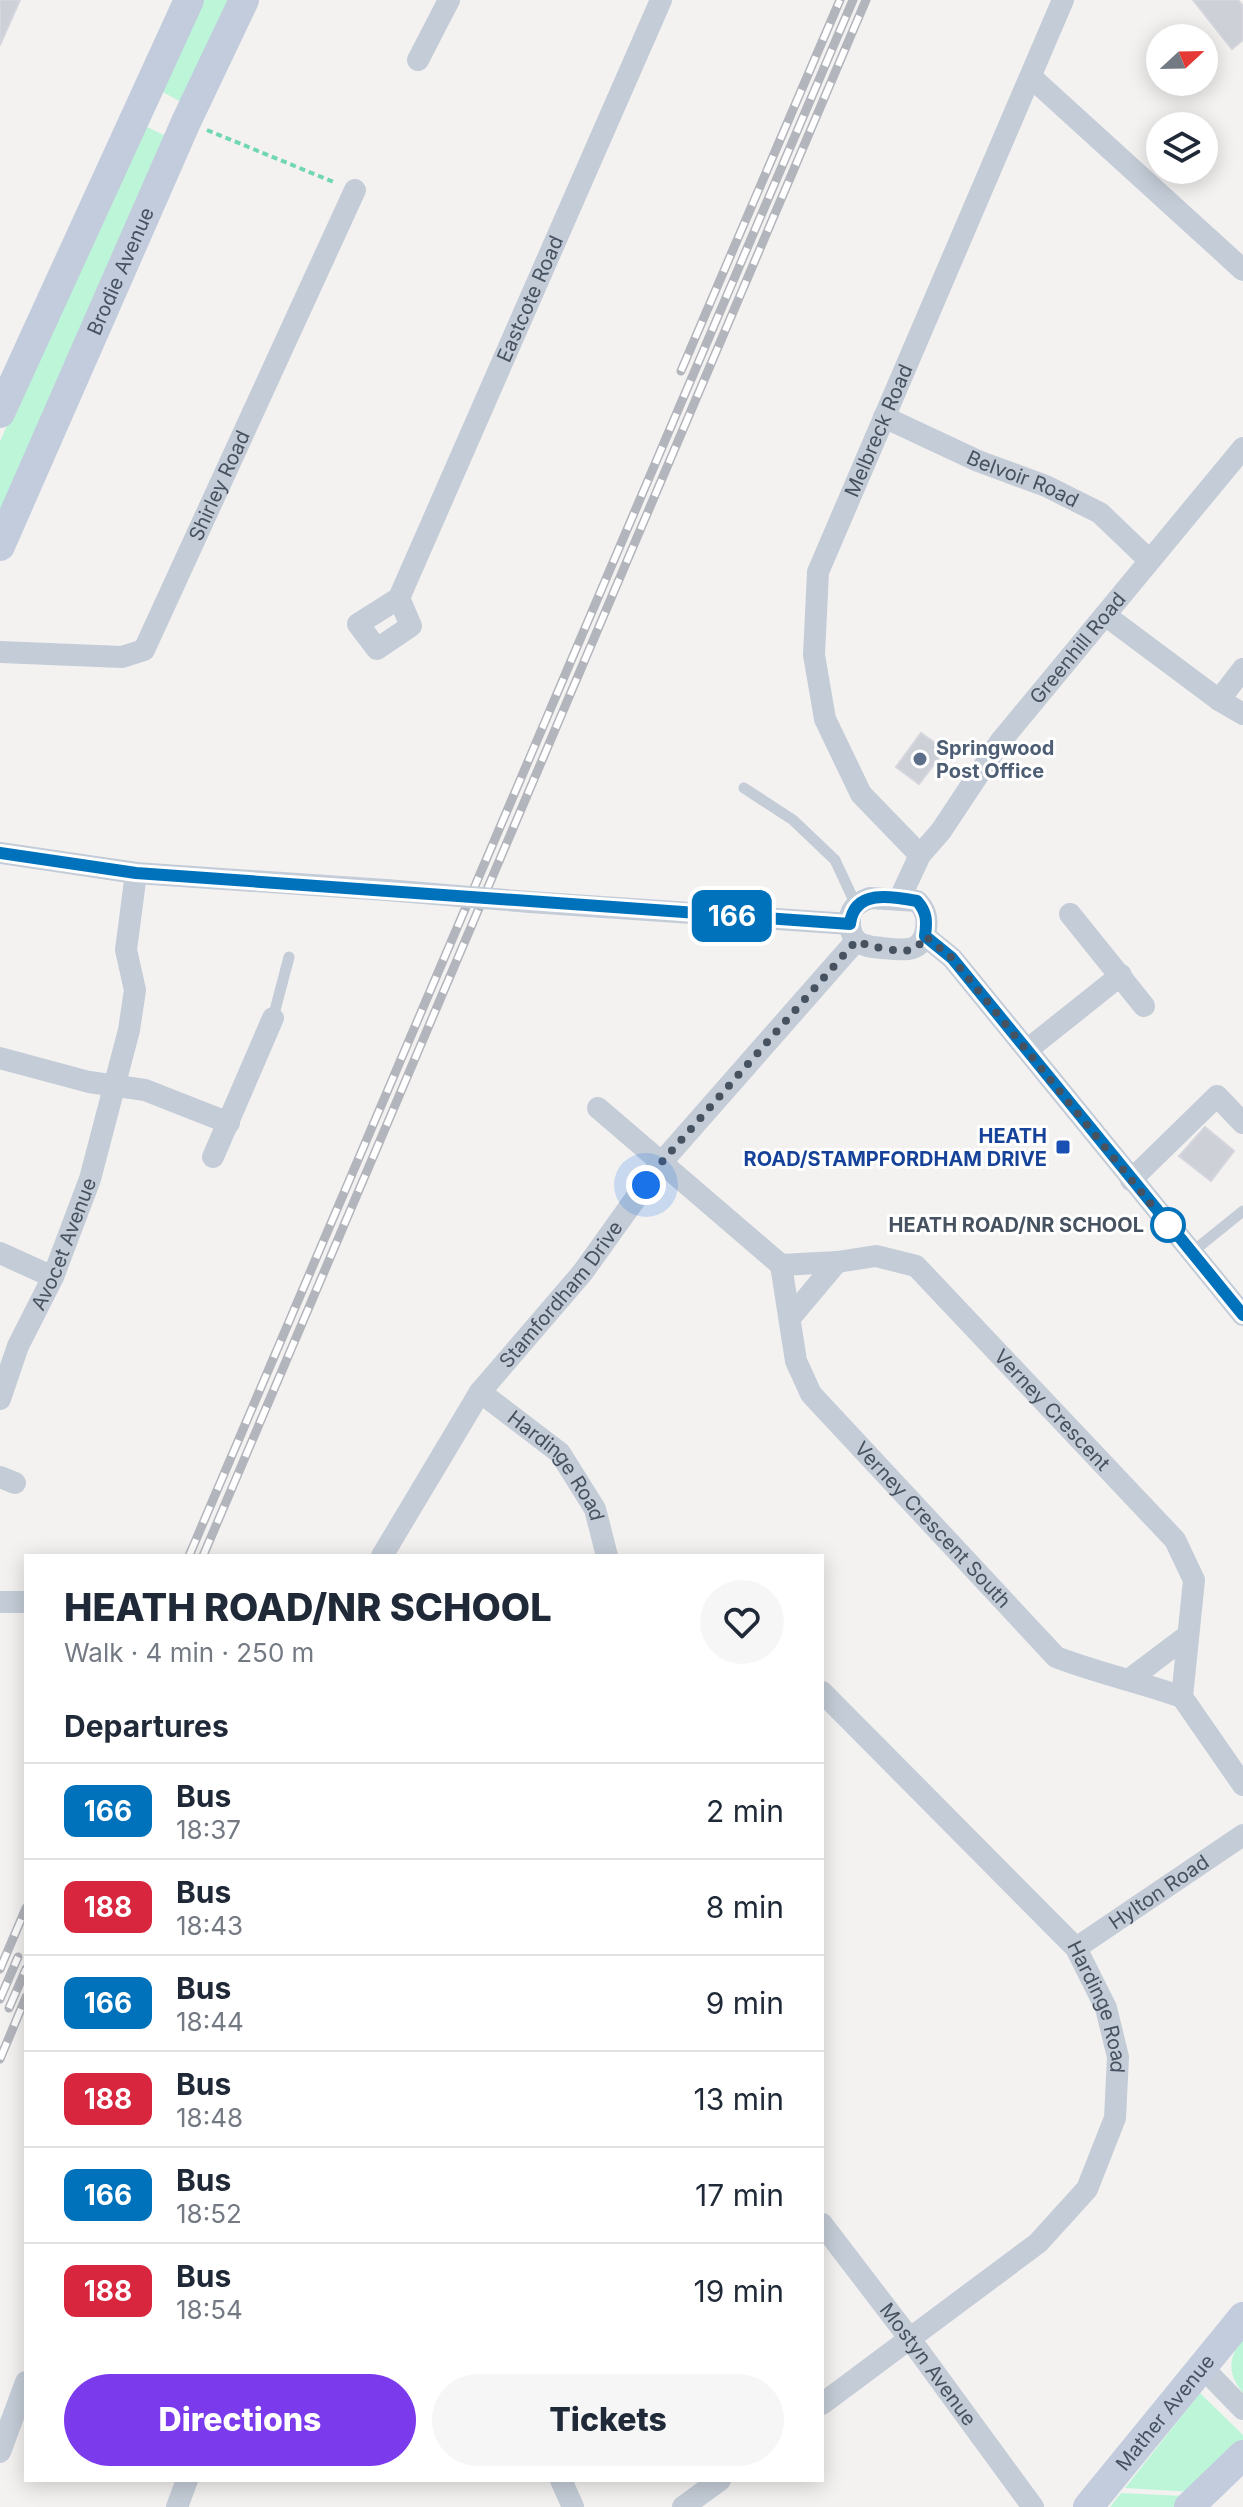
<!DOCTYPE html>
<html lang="en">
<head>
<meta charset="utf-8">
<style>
	:root { --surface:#fff; --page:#f6f6f7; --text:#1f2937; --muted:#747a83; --line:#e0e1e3; --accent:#7c3aed }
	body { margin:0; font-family:Inter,sans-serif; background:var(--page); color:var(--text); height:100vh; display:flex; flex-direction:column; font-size:30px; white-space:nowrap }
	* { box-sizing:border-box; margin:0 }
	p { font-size:26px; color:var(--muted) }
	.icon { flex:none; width:44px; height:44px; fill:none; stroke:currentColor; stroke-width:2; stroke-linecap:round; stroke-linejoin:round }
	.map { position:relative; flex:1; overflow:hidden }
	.side { position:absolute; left:24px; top:1554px; width:800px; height:928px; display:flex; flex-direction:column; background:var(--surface); border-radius:0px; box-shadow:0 4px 20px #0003 }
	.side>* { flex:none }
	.badge { padding:0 16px; border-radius:12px; font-size:28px; line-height:52px }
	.needle { width:52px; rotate:68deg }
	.controls { position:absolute; left:1146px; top:24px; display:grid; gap:16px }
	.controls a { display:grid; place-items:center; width:72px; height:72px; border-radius:50%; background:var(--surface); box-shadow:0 4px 20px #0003; font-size:40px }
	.you { position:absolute; width:40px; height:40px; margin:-20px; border:6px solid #fff; border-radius:50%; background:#1a73e8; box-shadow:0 0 0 12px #1a73e833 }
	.map>.badge { position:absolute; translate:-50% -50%; box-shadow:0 0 0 4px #fff }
	h2 { padding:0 40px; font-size:30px; line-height:72px }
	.round { display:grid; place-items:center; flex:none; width:84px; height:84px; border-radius:42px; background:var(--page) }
	.summary { display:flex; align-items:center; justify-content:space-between; height:136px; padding:0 40px }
	h1 { font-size:38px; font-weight:800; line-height:60px }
	.button { display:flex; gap:16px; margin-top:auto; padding:16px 40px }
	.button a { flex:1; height:92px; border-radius:48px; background:var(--accent); color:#fff; font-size:32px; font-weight:800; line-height:92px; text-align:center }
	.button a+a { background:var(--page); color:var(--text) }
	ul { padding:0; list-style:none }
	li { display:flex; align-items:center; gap:24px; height:96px; padding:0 40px; border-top:2px solid var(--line) }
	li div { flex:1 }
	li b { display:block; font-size:30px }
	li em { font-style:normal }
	li .badge { min-width:88px; font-weight:700; text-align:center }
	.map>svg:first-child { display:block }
</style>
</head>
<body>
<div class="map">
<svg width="1243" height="2507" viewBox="0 0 1243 2507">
	<rect width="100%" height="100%" fill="#f4f2f1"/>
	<path fill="#bdf5d9" d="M200,0H232L183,103L157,89Z
		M143,125L168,137L0,521V441Z
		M1243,2338V2393C1227,2374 1228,2358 1243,2338Z
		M1200,2393L1243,2435V2440L1193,2492L1125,2488Z
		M1121,2493L1186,2496L1179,2507H1110Z"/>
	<path fill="#cdd0d7" stroke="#d5d6dd" stroke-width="2" d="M0,0H20L0,45Z
		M1193,0H1238L1243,6V40L1232,49Z
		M921,733L945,750L919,784L896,767Z
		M1205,1127L1234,1151L1211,1181L1179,1156Z"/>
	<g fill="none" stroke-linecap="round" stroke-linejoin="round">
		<path stroke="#71d7b0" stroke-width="4" stroke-dasharray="6 4" stroke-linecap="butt" d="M207,130L336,183"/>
		<path stroke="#c4ccd7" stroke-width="11" d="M744,788L793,820L835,860L856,905
			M273,1018L289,957
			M1191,1253L1243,1211"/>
		<g stroke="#c4ccd7" stroke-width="22">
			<path d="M418,60L449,0"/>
			<path d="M1031,77L1243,270"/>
			<path id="s1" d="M884,417L978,461L1046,486L1100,513L1149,560"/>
			<path id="s2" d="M399,598L411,626L377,649L358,624L399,598L661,0"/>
			<path d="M1105,615L1219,700L1243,714"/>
			<path id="s3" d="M0,652L122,657L144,650L355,190"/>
			<path d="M1219,700L1243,669"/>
			<path d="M0,853L136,873L386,890"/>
			<path id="s4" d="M920,855L861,794L825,719L814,655L818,572L1063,0"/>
			<path d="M870,898L917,901C925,909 928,917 926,929C923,954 902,950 882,948C874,947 865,947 858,942C849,935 847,916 854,908C858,903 864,900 870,898Z"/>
			<path id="s5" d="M900,898L920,855L941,831L1000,742L1243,448"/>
			<path d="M530,902L850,924"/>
			<path d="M1070,914L1144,1006"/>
			<path d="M925,936L952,958L1243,1315"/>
			<path d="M1027,1050L1121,975"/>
			<path d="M0,1058L89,1082L145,1090L229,1123"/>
			<path id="s6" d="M598,1108L781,1265L837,1262L876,1256L916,1266L1175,1540L1194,1580L1182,1697L1243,1785"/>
			<path d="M213,1157L273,1018"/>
			<path d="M1131,1180L1217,1096L1243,1123"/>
			<path d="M0,1253L53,1277"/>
			<path id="s7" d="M781,1265L796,1361L811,1394L1056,1657C1097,1673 1140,1682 1182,1697"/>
			<path d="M790,1318L837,1262"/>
			<path id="s8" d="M480,1392L560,1453L595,1509L607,1556"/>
			<path id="s9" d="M0,1399L18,1346L53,1277L90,1179L129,1030L135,990L126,950L136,873"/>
			<path d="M0,1477L15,1483"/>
			<path id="s10" d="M382,1556L480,1392L583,1272L661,1163L856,941"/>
			<path d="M0,1602H26"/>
			<path d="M1130,1679L1187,1636"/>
			<path id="s11" d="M822,1692L1076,1948L1106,2008L1118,2057L1115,2118L1087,2189L1038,2243L822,2404"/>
			<path id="s12" d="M1076,1948L1243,1835"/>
			<path id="s13" d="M822,2224L910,2339L1033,2507"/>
			<path d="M1203,2368L1243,2409"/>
			<path d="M0,2452L26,2382"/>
			<path d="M561,2480L573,2507"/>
			<path d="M177,2507L187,2480"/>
			<path d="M683,2507L720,2480"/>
		</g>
		<g stroke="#c2ccdc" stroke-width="30">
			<path d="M0,413L189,0"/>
			<path id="s14" d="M0,546L186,122L244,0"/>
			<path id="s15" d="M1088,2507L1243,2317"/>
			<path d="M1189,2507L1243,2455"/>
		</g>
		<g stroke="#b3b5bc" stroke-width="9">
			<path id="rail" d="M681,371L840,0
				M189,1556L853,0
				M203,1556L866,0
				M0,1969L26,1908
				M0,1999L18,1957
				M9,2008L26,1969
				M0,2059L26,1997"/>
		</g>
		<use href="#rail" stroke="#fff" stroke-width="6" stroke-dasharray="18" stroke-linecap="butt"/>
		<path stroke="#c4ccd7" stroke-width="22" d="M386,890L530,902"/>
	</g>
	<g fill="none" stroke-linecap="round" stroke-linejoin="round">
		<g stroke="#fff" stroke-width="18">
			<path id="line" d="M0,853L136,873L850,924C854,889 891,896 917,901C927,912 927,921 925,936L952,958L1243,1315"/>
		</g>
		<use href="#line" stroke="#0072bc" stroke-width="12"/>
		<path stroke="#475261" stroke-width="8" stroke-dasharray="0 14.4" d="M646,1185L661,1163L856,941C868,946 898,953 911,950C918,948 922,942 925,936L952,958L1171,1229L1168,1225"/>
	</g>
	<circle fill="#5c6f8a" stroke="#fff" stroke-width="3" cx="920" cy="759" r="8"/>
	<rect fill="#1a4fb4" stroke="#fff" stroke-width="3" x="1055" y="1139" width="16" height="16" rx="4"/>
	<circle fill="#fff" stroke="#0072bc" stroke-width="4" cx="1168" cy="1225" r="16"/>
	<g text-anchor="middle" stroke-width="6" stroke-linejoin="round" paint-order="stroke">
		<g font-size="20" fill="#475261" stroke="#fff">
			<text dy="7" stroke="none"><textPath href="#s14" startOffset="300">Brodie Avenue</textPath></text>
			<text dy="7" stroke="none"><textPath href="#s2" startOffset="478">Eastcote Road</textPath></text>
			<text dy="7" stroke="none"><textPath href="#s4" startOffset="470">Melbreck Road</textPath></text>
			<text dy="7" stroke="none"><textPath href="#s1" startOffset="152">Belvoir Road</textPath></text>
			<text dy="7" stroke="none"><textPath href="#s3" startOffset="326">Shirley Road</textPath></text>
			<text dy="7" stroke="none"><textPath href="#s5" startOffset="308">Greenhill Road</textPath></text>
			<text dy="7" stroke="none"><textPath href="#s9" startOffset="168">Avocet Avenue</textPath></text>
			<text dy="7" stroke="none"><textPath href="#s10" startOffset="318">Stamfordham Drive</textPath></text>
			<text dy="7" stroke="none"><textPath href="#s6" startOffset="576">Verney Crescent</textPath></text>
			<text dy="7" stroke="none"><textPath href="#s8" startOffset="108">Hardinge Road</textPath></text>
			<text dy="7" stroke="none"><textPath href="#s7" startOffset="312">Verney Crescent South</textPath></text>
			<text dy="7" stroke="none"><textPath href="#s12" startOffset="100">Hylton Road</textPath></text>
			<text dy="7" stroke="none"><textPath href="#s11" startOffset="424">Hardinge Road</textPath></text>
			<text dy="7" stroke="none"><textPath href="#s13" startOffset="176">Mostyn Avenue</textPath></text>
			<text dy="7" stroke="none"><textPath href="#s15" startOffset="122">Mather Avenue</textPath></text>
		</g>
		<g font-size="20" font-weight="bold" fill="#4e5e75" stroke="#fff" text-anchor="start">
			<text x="936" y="755">Springwood<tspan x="936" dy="23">Post Office</tspan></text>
		</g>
		<g font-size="20" font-weight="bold" fill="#164399" stroke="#fff" text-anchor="end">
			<text x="1047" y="1143">HEATH<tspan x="1047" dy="23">ROAD/STAMPFORDHAM DRIVE</tspan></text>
		</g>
		<g font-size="20" font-weight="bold" fill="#475261" stroke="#fff" text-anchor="end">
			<text x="1144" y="1232">HEATH ROAD/NR SCHOOL</text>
		</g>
	</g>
</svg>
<div class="controls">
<a><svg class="needle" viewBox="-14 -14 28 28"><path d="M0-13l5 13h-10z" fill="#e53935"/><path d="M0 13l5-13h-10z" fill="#747a83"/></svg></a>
<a><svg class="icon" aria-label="layers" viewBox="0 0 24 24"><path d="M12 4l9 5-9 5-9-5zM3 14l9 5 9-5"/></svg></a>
</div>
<div class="you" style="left:646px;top:1185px"></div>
<b class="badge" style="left:732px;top:916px;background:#0072bc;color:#fff">166</b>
<section class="side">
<div class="summary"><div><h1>HEATH ROAD/NR SCHOOL</h1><p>Walk · 4 min · 250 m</p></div><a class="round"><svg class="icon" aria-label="heart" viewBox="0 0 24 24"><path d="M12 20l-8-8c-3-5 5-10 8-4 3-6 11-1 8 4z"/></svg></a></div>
<h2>Departures</h2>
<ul>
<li><span class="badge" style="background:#0072bc;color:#fff">166</span><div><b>Bus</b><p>18:37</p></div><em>2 min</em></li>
<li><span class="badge" style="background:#d7263d;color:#fff">188</span><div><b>Bus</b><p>18:43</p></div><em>8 min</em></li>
<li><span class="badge" style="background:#0072bc;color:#fff">166</span><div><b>Bus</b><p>18:44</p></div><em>9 min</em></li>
<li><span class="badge" style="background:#d7263d;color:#fff">188</span><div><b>Bus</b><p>18:48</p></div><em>13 min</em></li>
<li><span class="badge" style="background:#0072bc;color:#fff">166</span><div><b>Bus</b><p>18:52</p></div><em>17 min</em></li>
<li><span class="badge" style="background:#d7263d;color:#fff">188</span><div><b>Bus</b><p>18:54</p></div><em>19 min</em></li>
</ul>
<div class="button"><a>Directions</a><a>Tickets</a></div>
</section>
</div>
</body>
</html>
